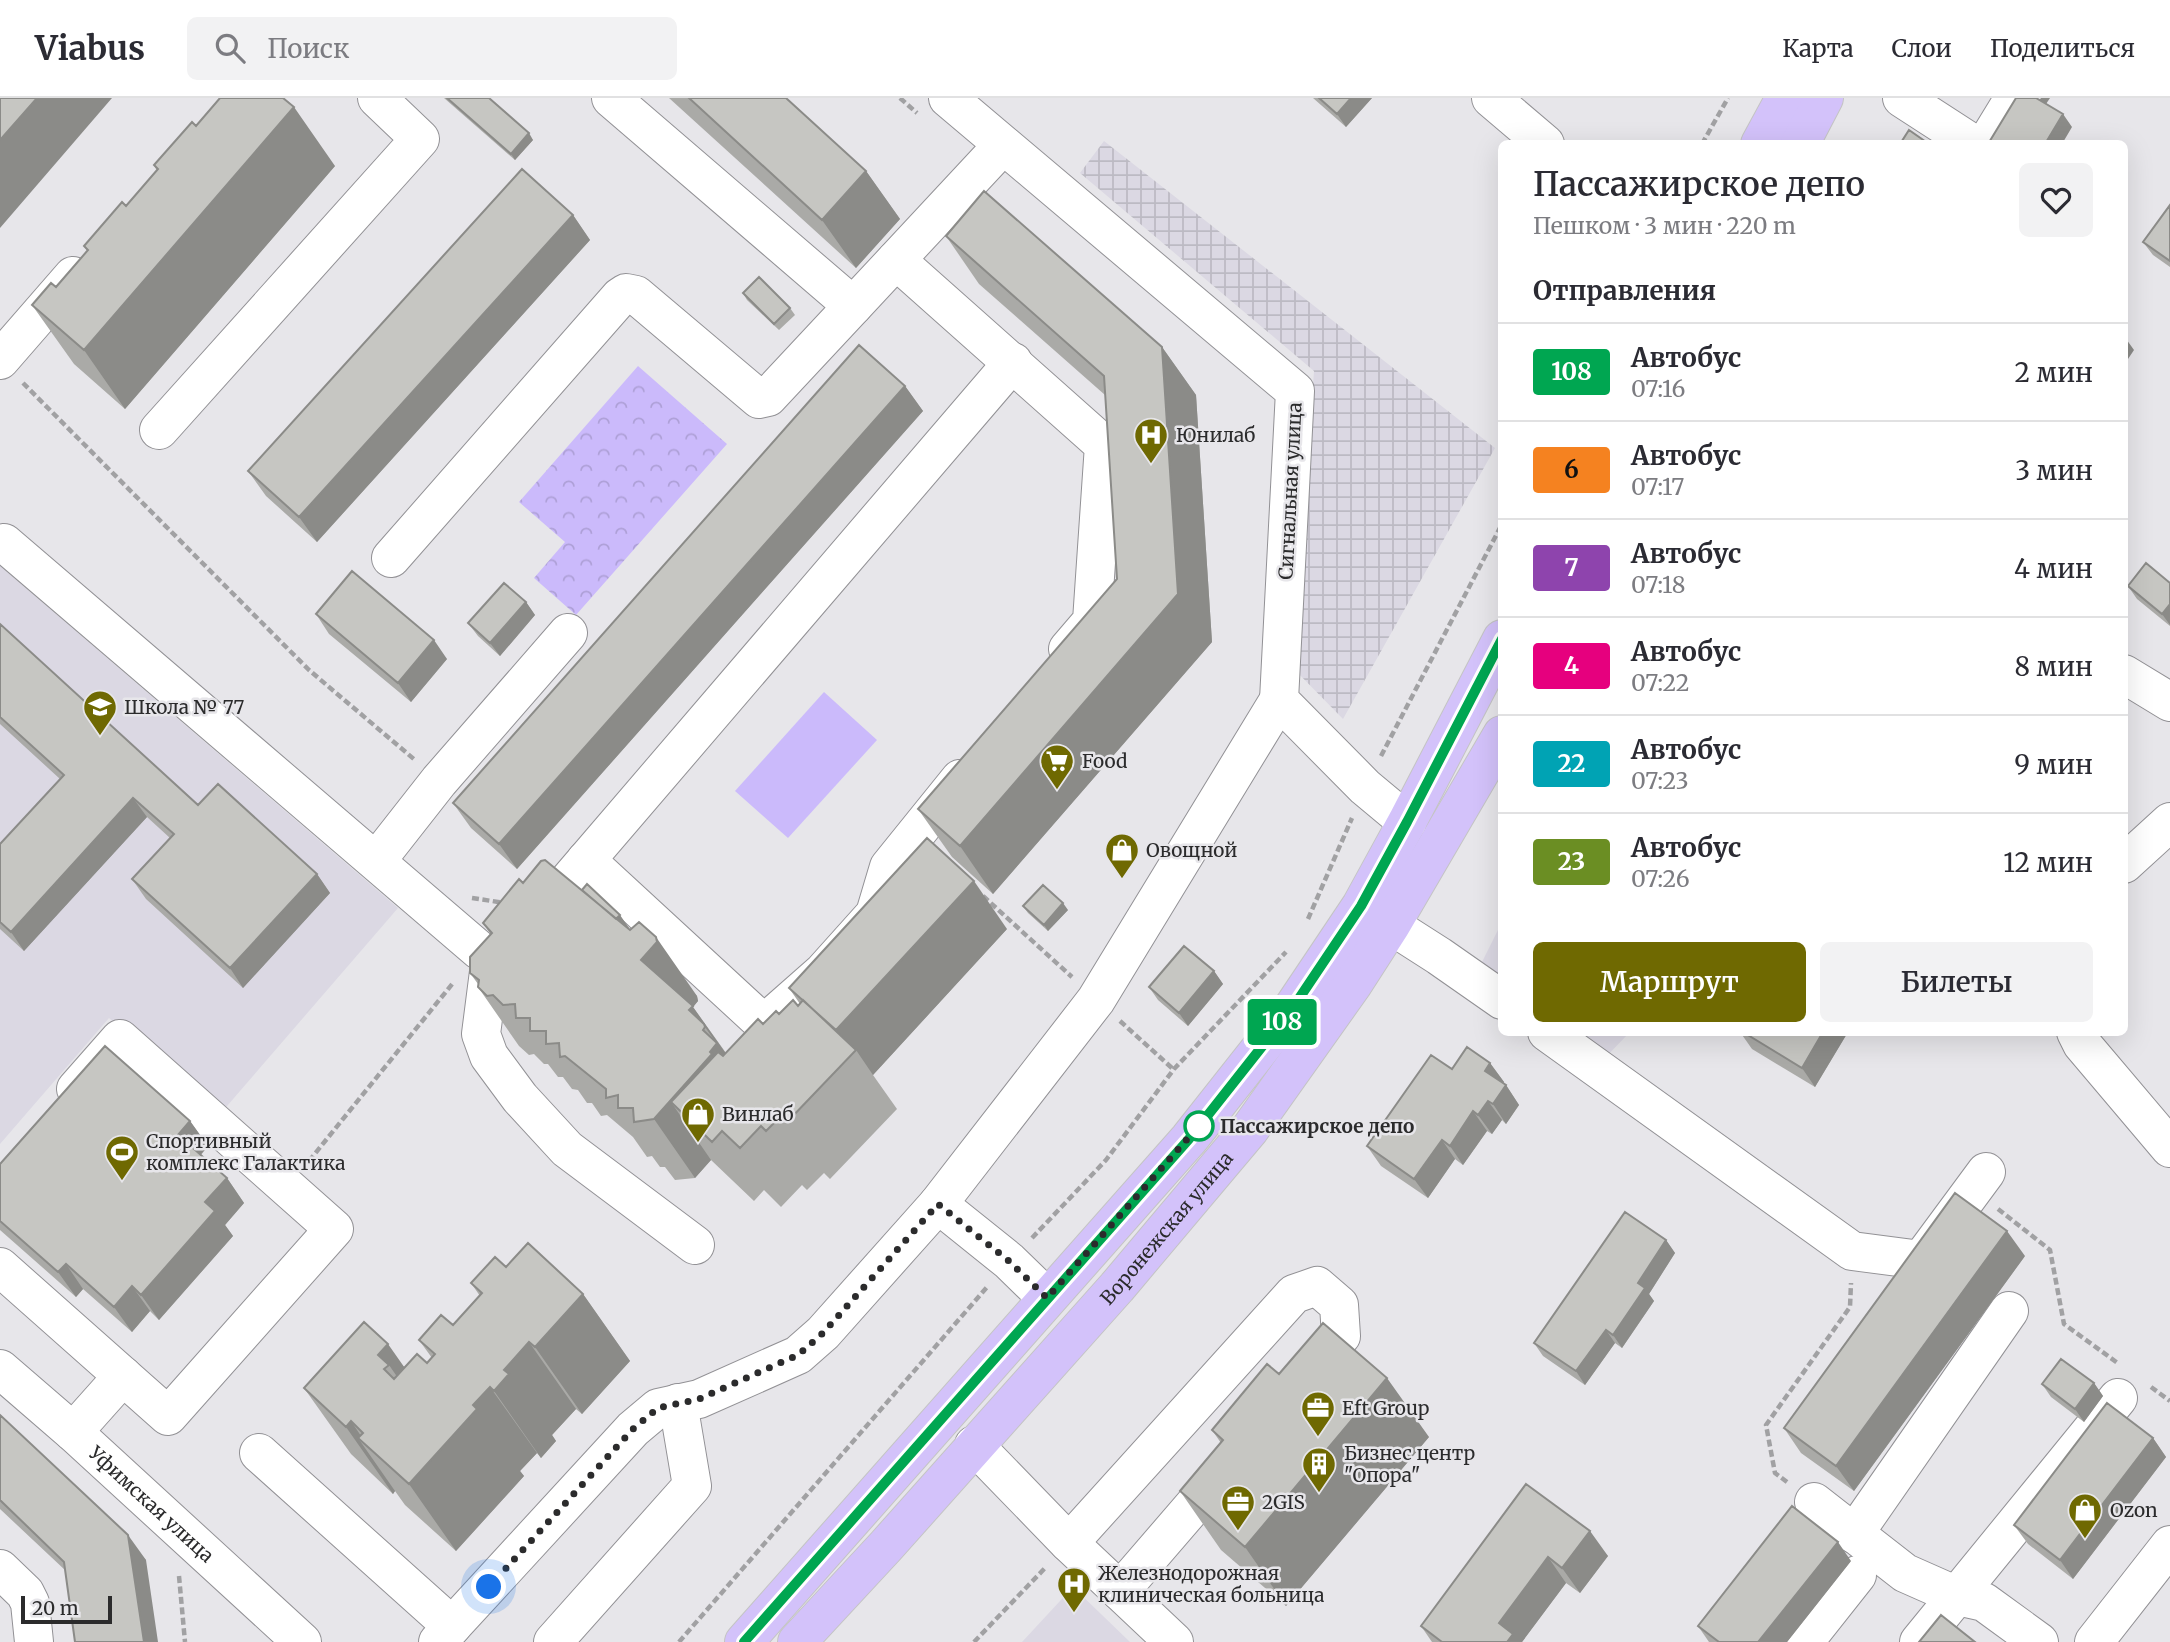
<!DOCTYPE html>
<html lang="ru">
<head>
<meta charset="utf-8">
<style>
	:root { --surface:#fff; --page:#f2f2f3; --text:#2b2b33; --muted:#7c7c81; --line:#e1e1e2; --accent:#6f6901 }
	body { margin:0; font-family:Merriweather,serif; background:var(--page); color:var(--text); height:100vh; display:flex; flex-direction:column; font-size:26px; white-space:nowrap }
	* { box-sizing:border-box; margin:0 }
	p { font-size:23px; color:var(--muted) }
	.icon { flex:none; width:38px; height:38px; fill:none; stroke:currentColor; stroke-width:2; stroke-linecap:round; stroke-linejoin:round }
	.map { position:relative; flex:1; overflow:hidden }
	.side { position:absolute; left:1498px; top:42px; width:630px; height:896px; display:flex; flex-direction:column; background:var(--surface); border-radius:10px; box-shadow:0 7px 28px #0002 }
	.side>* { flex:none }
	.badge { padding:0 14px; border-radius:5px; font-size:24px; line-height:46px }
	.scale { position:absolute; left:21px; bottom:18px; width:91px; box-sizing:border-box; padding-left:7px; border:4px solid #2b2b2c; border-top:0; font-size:19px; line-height:24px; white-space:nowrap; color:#2b2b2c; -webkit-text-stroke:5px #e7e6ea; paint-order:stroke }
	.you { position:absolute; width:35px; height:35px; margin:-18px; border:5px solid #fff; border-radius:50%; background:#1a73e8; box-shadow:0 0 0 10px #1a73e833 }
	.map>.badge { position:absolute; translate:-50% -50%; box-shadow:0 0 0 4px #fff }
	h2 { padding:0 35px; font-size:26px; line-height:63px }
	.round { display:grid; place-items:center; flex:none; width:74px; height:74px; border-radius:10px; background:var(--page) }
	.summary { display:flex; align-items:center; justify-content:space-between; height:119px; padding:0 35px }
	h1 { font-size:33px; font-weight:600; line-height:52px }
	.button { display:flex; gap:14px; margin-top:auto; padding:14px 35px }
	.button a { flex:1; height:80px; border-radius:10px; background:var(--accent); color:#fff; font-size:28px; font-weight:600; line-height:80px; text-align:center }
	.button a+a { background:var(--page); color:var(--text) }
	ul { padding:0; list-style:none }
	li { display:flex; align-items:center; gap:21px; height:98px; padding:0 35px; border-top:2px solid var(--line) }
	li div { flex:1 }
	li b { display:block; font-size:26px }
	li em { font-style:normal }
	li .badge { min-width:77px; font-weight:700; text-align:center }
	header { display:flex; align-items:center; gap:42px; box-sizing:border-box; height:98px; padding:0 35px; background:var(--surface); border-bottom:2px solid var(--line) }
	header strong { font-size:33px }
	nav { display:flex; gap:38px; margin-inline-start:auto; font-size:24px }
	.search { width:490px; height:63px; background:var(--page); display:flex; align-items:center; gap:18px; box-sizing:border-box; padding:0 24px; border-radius:10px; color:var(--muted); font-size:26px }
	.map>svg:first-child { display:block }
</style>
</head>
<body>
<header>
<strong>Viabus</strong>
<div class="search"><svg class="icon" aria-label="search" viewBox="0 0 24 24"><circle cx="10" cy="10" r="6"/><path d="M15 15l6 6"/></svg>Поиск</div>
<nav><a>Карта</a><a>Слои</a><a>Поделиться</a></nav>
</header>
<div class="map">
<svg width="2170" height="1544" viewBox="0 0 2170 1544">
	<defs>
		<pattern id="industrial-grid" width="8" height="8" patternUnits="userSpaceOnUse" patternTransform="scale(1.75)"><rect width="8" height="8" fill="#dbd8e3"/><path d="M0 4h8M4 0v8" fill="none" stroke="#bcbac3"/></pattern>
		<pattern id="park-crowns" width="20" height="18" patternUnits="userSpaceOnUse" patternTransform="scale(1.75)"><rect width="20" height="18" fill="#cbbafb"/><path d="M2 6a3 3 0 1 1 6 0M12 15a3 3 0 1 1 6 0" fill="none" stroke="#aea0d7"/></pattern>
	</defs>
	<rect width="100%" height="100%" fill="#e7e6ea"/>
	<path fill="#dbd8e3" d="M0,468L398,810L221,1015L109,920L0,1046Z
		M1501,826V902L1477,874Z
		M1556,935H1629L1602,963Z
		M1073,1489L1130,1544H1022Z"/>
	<path fill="url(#industrial-grid)" d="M1104,43L1495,350L1343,621L1293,570L1314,273L1080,75Z"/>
	<path fill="url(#park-crowns)" d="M638,268L727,346L576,517L534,480L565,444L519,404Z"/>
	<path fill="#cbbafb" d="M824,594L877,642L788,740L735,693Z"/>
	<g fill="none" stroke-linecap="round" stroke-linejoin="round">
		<g stroke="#929195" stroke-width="40">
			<g id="minor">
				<path d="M611,0L853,208L1003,47"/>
				<path d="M948,0L1295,293L1279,602L1365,689L1407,724"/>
				<path d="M1491,0L1545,46"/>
				<path d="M1902,0L1973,46"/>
				<path d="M1986,46L2014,0"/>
				<path d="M896,162L1104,347L1092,523L1068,551"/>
				<path d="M0,262L73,178"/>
				<path d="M159,332L420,41L377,0"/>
				<path d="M4,445L479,852C492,859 498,860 510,851L1013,264"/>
				<path d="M391,460L620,199L626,195L636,197L759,301L768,299L853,208"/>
				<path d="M2124,576L2170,604"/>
				<path d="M377,762L439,683L568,535"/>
				<path d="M586,762L764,926L823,874L875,816L889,769L960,681"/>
				<path d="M2124,766L2170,724"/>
				<path d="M1364,810L1439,858L1502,902"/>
				<path d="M491,858L481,936L489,958L520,1000L567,1051L695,1147"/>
				<path d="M1547,934L1852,1153L1921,1162L1986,1074"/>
				<path d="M2076,934L2082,946L2170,1050"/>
				<path d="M0,1169L168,1318L334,1131L120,941L76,991"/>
				<path d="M1047,1200L1009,1163L938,1106L1096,902L1279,602"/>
				<path id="s1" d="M0,1271L73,1334L302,1544"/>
				<path d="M73,1334L123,1278"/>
				<path d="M974,1347L1069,1445L1174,1544"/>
				<path d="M259,1355L452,1528L438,1544"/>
				<path d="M1814,1404L1905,1475L1957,1498L1984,1504L2039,1544"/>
				<path d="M1854,1436L2009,1213"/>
				<path d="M1069,1445L1294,1196L1317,1188L1339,1207L1341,1238L1305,1280"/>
				<path d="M0,1471L25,1495L30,1505L34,1544"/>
				<path d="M1120,1493L1226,1370"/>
				<path d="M452,1528L633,1331L658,1310L699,1301L798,1257L823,1235L938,1106"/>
				<path d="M553,1544L692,1388L678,1305"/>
				<path d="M1804,1544L1857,1477"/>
				<path d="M1919,1544L2118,1300"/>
				<path d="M2094,1544L2170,1447"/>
			</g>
		</g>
		<g stroke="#c4c4c4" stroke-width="40">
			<g id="major">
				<path d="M1760,46L1785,0"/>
				<path d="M1800,46L1824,0"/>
				<path d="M744,1544L1189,1041L1294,908L1361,808L1407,724L1502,541"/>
				<path id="s2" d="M797,1544L886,1448L1117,1189L1250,1031L1353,886L1391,827L1502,637"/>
			</g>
		</g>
		<path stroke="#a1a1a3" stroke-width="4.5" stroke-dasharray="7 3.5" stroke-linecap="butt" d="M900,0L917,15
			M1702,46L1728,0
			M23,285L309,572L415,662
			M1381,658L1502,426
			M983,798L1072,879
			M472,800L505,805
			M1308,821L1352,720
			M1120,923L1173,971
			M309,1063L453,885
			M1998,1111L2050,1152L2064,1226L2119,1266
			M1032,1140L1106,1062L1174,971L1286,854
			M2151,1289L2170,1303
			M1787,1384L1775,1375L1766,1327L1850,1209L1851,1185
			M179,1478L185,1544
			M679,1544L988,1188
			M974,1544L1046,1469"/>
		<use href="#minor" stroke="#fff" stroke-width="38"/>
		<use href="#major" stroke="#d3c2fa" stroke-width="38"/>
	</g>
	<path fill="#aaaaa7" d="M444,0H489L533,42L515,62Z
		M669,0H786L866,73L900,121L856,170Z
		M1313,0H1372L1346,29Z
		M196,28L335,68L125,311L74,266L32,207L56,189L87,153L84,148L126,108L157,73L154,67Z
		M2170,107V169L2153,157L2143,144Z
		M573,117L590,142L317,444L266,398L248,373Z
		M946,138L1162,249L1196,297L1212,544L993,796L952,759L918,711L1117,481L1105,297L979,186Z
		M743,195L790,210L795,217L779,232L747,202Z
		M905,288L923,313L517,771L471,730L453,705Z
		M2170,485V528L2137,501L2128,488Z
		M526,504L535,517L500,558L478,538L468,525Z
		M316,516L447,561L411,604L329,536Z
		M0,526L198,707L317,776L330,795L243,890L146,801L132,781L170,740L147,719L24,853L0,831V746L60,681L0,626Z
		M523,785L582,792L629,830L628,831L697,898L698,903L693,909L726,955L763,926L779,916L798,908L800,906L789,890L1007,831L873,977L897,1011L830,1081L824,1075L807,1092L802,1087L781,1109L764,1092L754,1103L711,1062L695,1080L675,1082L665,1069H660L652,1058L647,1059L633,1039L607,1017L601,1018L592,1005H587L578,992L572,991L563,979H558L548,966H544L534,956L529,957L519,948L478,889V886L470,875L491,837L483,825Z
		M1023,808L1068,812L1048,833L1028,815Z
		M1214,873L1223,886L1188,928L1158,902L1149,889Z
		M1740,934H1848L1815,989L1752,951Z
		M1490,965L1504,984L1503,985L1506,987L1519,1007L1506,1026L1502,1022L1492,1036L1487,1033L1463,1067L1455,1061L1428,1100L1381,1068L1367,1048L1452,971Z
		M190,1023L208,1048L201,1057L227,1080L244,1105L225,1127L233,1138L159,1222L150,1213L132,1234L83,1191L76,1199L0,1132V1066Z
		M1666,1142L1675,1155L1649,1196L1654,1203L1622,1250L1615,1245L1585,1287L1543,1258L1534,1245Z
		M2025,1158L1854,1393L1801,1355L1784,1330Z
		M506,1169L583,1196L630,1263L582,1316L576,1311L552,1337L556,1343L541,1360L537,1355L520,1373L524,1378L456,1453L405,1407L395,1393L393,1396L351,1356L304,1290L364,1224L404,1269L427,1265L432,1260L419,1242L453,1227L480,1198L471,1185Z
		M1279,1276L1429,1339L1286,1508L1221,1452L1180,1393L1221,1345L1212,1332Z
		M2094,1285L2103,1298L2084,1324L2051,1299L2042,1286Z
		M0,1317L146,1462L66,1473L0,1411Z
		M2153,1340L2166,1359L2073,1481L2028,1446L2014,1427Z
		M1526,1386L1608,1458L1580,1495L1566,1485L1522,1544H1432L1421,1528Z
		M1851,1463L1787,1544H1709L1698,1528Z"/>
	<path fill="#8b8b88" d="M37,0H112L0,130V42Z
		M1351,0H1372L1346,29L1337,16Z
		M2041,0H2050L2042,12L2037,5Z
		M294,9L335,68L125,311L84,252Z
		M2063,16L2072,29L2062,46H2045Z
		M529,35L533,42L515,62L511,56Z
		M866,73L900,121L856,170L822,122Z
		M573,117L590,142L317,444L299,419Z
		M2124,238L2134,252L2124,267Z
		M1162,249L1196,297L1212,544L993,796L960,748L1178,496Z
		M905,288L923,313L517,771L499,746Z
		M526,504L535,517L500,558L490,545Z
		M2170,506V527L2162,516Z
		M434,542L447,561L411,604L398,585Z
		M133,700L147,719L24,853L11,834Z
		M317,776L330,795L243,890L230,870Z
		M974,783L1007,831L873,977L856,952L852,956L836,932Z
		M1063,805L1068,812L1048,833L1044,827Z
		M620,817L629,830L615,845L606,832Z
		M656,839L697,898L698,903L693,909L734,967L722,1033L671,1004L711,1062L695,1080L654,1021L717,946L705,929L641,862Z
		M1214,873L1223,886L1188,928L1179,915Z
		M1823,934H1848L1815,989L1802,970Z
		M1490,965L1504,984L1498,992L1485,973Z
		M1506,987L1519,1007L1506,1026L1493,1006Z
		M1488,1003L1502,1022L1492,1036L1478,1017Z
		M1473,1013L1487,1033L1463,1067L1450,1048Z
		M190,1023L208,1048L196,1062L178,1037Z
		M1442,1042L1455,1061L1428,1100L1414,1081Z
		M227,1080L244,1105L225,1127L233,1138L159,1222L141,1197L205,1104Z
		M2007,1133L2025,1158L1854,1393L1836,1368Z
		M1666,1142L1675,1155L1649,1196L1654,1203L1622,1250L1613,1237L1638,1185Z
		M66,1166L83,1191L76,1199L58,1174Z
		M132,1188L150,1213L132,1234L114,1209Z
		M583,1196L630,1263L582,1316L535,1249Z
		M1606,1232L1615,1245L1585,1287L1576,1273Z
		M529,1244L576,1311L552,1337L556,1343L541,1360L494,1293L504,1272Z
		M388,1246L435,1313L427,1322L389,1267L378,1257Z
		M1387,1280L1429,1339L1286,1508L1245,1449Z
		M2094,1285L2103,1298L2084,1324L2075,1311Z
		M490,1289L537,1355L520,1373L524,1378L456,1453L409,1386L473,1307Z
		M351,1323L369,1350L358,1340L395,1393L393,1396L346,1329Z
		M2153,1340L2166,1359L2073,1481L2060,1462Z
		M1590,1433L1608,1458L1580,1495L1562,1470Z
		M128,1437L146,1462L158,1544H144Z
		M1838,1444L1851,1463L1787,1544H1758Z
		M1548,1459L1566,1485L1522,1544H1507L1499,1525Z"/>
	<path fill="#c6c6c2" stroke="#8b8b88" stroke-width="2" d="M0,0H37L0,42Z
		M220,0H283L294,9L84,252L32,207L51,185L56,189L88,152L84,148L122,104L126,108L158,71L154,67L192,24L196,28Z
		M447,0H489L529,35L511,56Z
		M689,0H786L866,73L822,122Z
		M1319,0H1351L1337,16Z
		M2016,0H2036L2063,16L2045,46H1988Z
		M1909,32L1929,46H1900Z
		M522,71L573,117L299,419L248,373Z
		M984,93L1162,249L1178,496L960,748L918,711L1117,481L1104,278L946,138Z
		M2170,107V163L2143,144Z
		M759,179L790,210L774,226L743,195Z
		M859,247L905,288L499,746L453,705Z
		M2146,465L2170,485V506L2162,516L2128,488Z
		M352,473L434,542L398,585L316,516Z
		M504,485L526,504L490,545L468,525Z
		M0,526L198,707L218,686L317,776L230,870L132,781L174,736L133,700L11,834L0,824V746L64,677L0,619Z
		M927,740L974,783L836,932L789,890Z
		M545,762L630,832L639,824L656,839L657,844L641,862L693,908L689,912L704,926L705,929L703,932L717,945L710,954L712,956L654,1021L634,1024L633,1010H618V997L606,1000V991L565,958L560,959L559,945L546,946V933H530V920H516L515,906L503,907L493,897L487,898L478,889L479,882L470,875V859L492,835L483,825L519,781L523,785L541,763Z
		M587,786L620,817L616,821L582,792Z
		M1043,787L1063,805L1044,827L1023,808Z
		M1184,848L1214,873L1179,915L1149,889Z
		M793,902L798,908L803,902L856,952L789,1022L783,1016L766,1033L761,1028L740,1050L722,1033L712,1044L671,1004L718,954L723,958L758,921L763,926L776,913L779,916Z
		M1743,934H1823L1802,970Z
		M105,948L190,1023L178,1037L227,1080L205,1104L215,1113L141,1197L132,1188L114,1209L66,1166L58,1174L0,1123V1066Z
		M1467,949L1490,965L1485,973L1506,987L1493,1006L1488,1003L1478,1017L1473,1013L1450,1048L1442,1042L1414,1081L1367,1048L1431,957L1452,971Z
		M1955,1095L2007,1133L1836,1368L1784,1330Z
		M1625,1114L1666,1142L1638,1185L1645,1190L1613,1237L1606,1232L1576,1273L1534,1245Z
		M528,1145L583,1196L535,1249L529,1244L504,1272L509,1276L494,1293L490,1289L473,1307L477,1311L409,1386L358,1340L363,1335L351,1323L346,1329L304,1290L364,1224L388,1246L378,1257L389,1267L384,1271L394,1281L417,1256L427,1265L435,1256L419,1242L441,1217L453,1227L482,1195L471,1185L495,1159L506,1169Z
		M1323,1225L1387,1280L1245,1449L1180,1393L1223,1342L1212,1332L1267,1266L1279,1276Z
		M2061,1261L2094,1285L2075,1311L2042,1286Z
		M2107,1305L2153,1340L2060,1462L2014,1427Z
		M0,1317L128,1437L144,1544H75L64,1464L0,1402Z
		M1526,1386L1590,1433L1562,1470L1548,1459L1499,1525L1513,1536L1507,1544H1442L1421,1528Z
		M1792,1408L1838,1444L1758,1544H1719L1698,1528Z
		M1941,1517L1975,1544H1919Z"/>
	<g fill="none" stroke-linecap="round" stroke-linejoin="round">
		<g stroke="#fff" stroke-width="16">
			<path id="line" d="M744,1544L1189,1041L1294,908L1361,808L1407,724L1502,541"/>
		</g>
		<use href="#line" stroke="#00a651" stroke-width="10"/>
		<path stroke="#2b2b2c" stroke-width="7" stroke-dasharray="0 12.6" d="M489,1489L633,1331L658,1310L699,1301L798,1257L823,1235L938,1106L1009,1163L1047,1200L1204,1022L1199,1028"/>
	</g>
	<defs>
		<g id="hospital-pin" transform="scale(1.75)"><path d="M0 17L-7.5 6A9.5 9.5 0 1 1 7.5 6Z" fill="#6f6901" stroke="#e7e6ea"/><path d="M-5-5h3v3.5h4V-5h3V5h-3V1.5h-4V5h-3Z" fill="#fff"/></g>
		<g id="school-pin" transform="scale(1.75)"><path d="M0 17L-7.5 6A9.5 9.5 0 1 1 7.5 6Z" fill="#6f6901" stroke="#e7e6ea"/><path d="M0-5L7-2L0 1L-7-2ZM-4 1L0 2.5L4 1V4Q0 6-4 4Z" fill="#fff"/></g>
		<g id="supermarket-pin" transform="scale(1.75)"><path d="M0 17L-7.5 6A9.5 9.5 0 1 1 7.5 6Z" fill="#6f6901" stroke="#e7e6ea"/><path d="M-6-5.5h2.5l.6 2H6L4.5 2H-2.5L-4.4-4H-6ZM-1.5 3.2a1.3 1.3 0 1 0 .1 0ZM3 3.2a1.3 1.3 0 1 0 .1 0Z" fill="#fff"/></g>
		<g id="shop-pin" transform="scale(1.75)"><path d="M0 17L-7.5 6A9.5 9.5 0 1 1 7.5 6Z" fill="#6f6901" stroke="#e7e6ea"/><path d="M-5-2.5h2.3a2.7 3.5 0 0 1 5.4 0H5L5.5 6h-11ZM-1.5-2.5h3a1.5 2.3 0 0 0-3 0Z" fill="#fff"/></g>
		<g id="stadium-pin" transform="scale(1.75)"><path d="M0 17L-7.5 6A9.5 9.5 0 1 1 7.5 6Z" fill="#6f6901" stroke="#e7e6ea"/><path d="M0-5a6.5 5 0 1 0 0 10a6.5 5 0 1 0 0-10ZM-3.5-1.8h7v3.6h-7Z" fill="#fff"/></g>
		<g id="office-pin" transform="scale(1.75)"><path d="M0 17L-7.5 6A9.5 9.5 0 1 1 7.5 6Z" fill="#6f6901" stroke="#e7e6ea"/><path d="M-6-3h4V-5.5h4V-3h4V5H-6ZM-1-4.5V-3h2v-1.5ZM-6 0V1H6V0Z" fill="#fff"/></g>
		<g id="building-pin" transform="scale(1.75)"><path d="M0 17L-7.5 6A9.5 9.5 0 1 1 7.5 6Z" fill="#6f6901" stroke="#e7e6ea"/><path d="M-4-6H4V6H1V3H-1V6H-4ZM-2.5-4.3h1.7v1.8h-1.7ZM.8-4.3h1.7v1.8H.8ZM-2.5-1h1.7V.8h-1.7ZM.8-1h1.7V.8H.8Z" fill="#fff"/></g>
	</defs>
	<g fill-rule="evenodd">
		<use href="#hospital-pin" x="1151" y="337"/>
		<use href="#school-pin" x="100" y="609"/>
		<use href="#supermarket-pin" x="1057" y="663"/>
		<use href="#shop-pin" x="1122" y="752"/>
		<use href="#shop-pin" x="698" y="1016"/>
		<use href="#stadium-pin" x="122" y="1054"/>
		<use href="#office-pin" x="1318" y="1310"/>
		<use href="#building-pin" x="1319" y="1366"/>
		<use href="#office-pin" x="1238" y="1404"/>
		<use href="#shop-pin" x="2085" y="1412"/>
		<use href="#hospital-pin" x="1074" y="1486"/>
	</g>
	<circle fill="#fff" stroke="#00a651" stroke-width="3.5" cx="1199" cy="1028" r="14"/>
	<g text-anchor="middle" stroke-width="5" stroke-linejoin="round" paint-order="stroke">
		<g font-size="19" fill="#2b2b2c" stroke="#e7e6ea" text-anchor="start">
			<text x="1176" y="344">Юнилаб</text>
			<text x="124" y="616">Школа № 77</text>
			<text x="1082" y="670">Food</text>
			<text x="1146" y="759">Овощной</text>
			<text x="722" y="1023">Винлаб</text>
			<text x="146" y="1050">Спортивный<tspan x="146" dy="22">комплекс Галактика</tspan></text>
			<text x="1342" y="1317">Eft Group</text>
			<text x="1344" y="1362">Бизнес центр<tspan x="1344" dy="22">"Опора"</tspan></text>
			<text x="1262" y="1411">2GIS</text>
			<text x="2110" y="1419">Ozon</text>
			<text x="1098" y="1482">Железнодорожная<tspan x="1098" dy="22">клиническая больница</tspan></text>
		</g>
		<g font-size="19" fill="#2b2b2c" stroke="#e7e6ea">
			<text transform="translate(1290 393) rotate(-87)" y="7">Сигнальная улица</text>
			<text dy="7" stroke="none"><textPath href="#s2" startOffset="555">Воронежская улица</textPath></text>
			<text dy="7" stroke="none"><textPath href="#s1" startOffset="203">Уфимская улица</textPath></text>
		</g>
		<g font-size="19" font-weight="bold" fill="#2b2b2c" stroke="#e7e6ea" text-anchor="start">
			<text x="1220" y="1035">Пассажирское депо</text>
		</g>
	</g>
</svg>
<div class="scale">20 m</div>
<div class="you" style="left:489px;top:1489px"></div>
<b class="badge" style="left:1282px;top:924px;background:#00a651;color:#fff">108</b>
<section class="side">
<div class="summary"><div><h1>Пассажирское депо</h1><p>Пешком · 3 мин · 220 m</p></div><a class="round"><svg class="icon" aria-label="heart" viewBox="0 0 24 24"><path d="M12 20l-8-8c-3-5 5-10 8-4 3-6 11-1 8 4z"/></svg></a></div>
<h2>Отправления</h2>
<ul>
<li><span class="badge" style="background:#00a651;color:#fff">108</span><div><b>Автобус</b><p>07:16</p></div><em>2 мин</em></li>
<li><span class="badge" style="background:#f58220;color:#111">6</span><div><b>Автобус</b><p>07:17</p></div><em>3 мин</em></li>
<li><span class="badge" style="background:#8e44ad;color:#fff">7</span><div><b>Автобус</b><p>07:18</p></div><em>4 мин</em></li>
<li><span class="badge" style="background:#e6007e;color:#fff">4</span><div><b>Автобус</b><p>07:22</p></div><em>8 мин</em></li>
<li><span class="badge" style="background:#00a3b4;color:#fff">22</span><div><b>Автобус</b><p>07:23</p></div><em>9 мин</em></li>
<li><span class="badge" style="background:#6b8e23;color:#fff">23</span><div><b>Автобус</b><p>07:26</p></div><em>12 мин</em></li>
</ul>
<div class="button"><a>Маршрут</a><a>Билеты</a></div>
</section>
</div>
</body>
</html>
